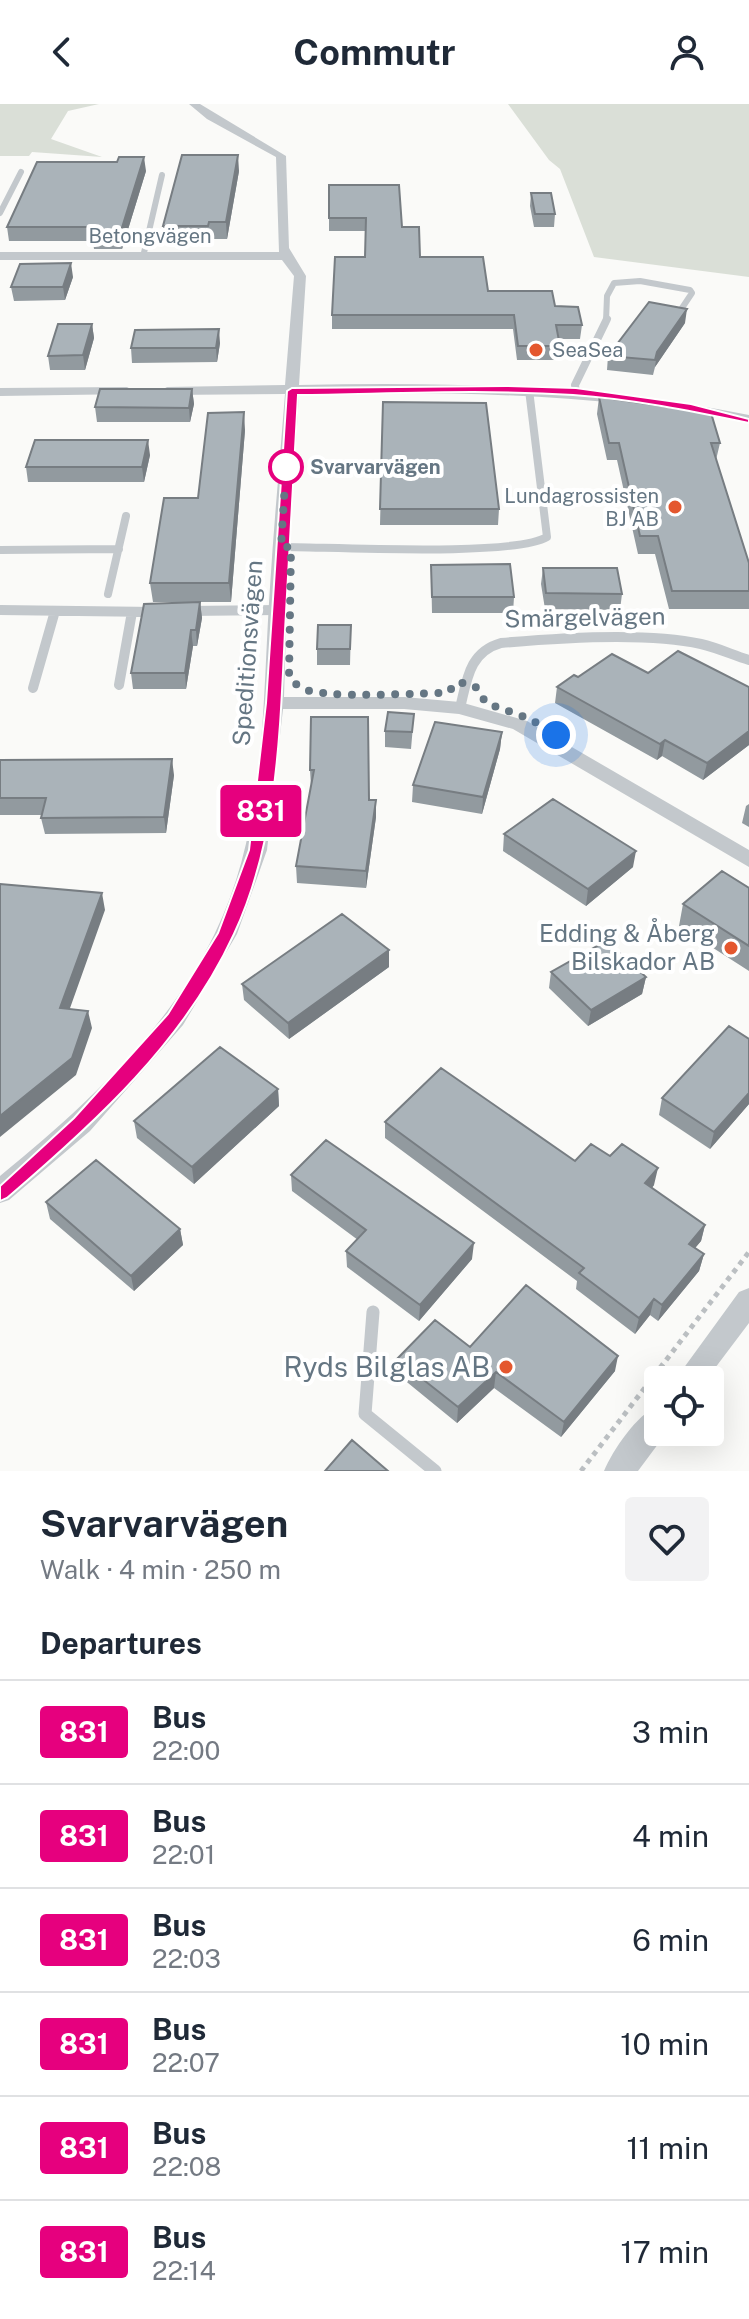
<!DOCTYPE html>
<html lang="en">
<head>
<meta charset="utf-8">
<style>
	:root { --surface:#fff; --page:#f2f2f3; --text:#1f2937; --muted:#747a83; --line:#e0e1e3 }
	body { margin:0; font-family:"Public Sans",sans-serif; background:var(--page); color:var(--text); height:100vh; display:flex; flex-direction:column; font-size:30px; white-space:nowrap }
	* { box-sizing:border-box; margin:0 }
	p { font-size:26px; color:var(--muted) }
	.icon { flex:none; width:44px; height:44px; fill:none; stroke:currentColor; stroke-width:2; stroke-linecap:round; stroke-linejoin:round }
	.map { position:relative; height:1367px; overflow:hidden }
	.details { display:flex; flex-direction:column; background:var(--surface); flex:1 }
	.details>* { flex:none }
	.badge { padding:0 16px; border-radius:6px; font-size:28px; line-height:52px }
	.buttons { position:absolute; left:644px; top:1262px; display:grid; gap:16px }
	.buttons a { display:grid; place-items:center; width:80px; height:80px; border-radius:8px; background:var(--surface); box-shadow:0 8px 32px #0002; font-size:40px }
	.you { position:absolute; width:40px; height:40px; margin:-20px; border:6px solid #fff; border-radius:50%; background:#1a73e8; box-shadow:0 0 0 12px #1a73e833 }
	.map>.badge { position:absolute; translate:-50% -50%; box-shadow:0 0 0 4px #fff }
	h2 { padding:0 40px; font-size:30px; line-height:72px }
	.round { display:grid; place-items:center; flex:none; width:84px; height:84px; border-radius:8px; background:var(--page) }
	.head { display:flex; align-items:center; justify-content:space-between; height:136px; padding:0 40px }
	h1 { font-size:38px; font-weight:700; line-height:60px }
	ul { padding:0; list-style:none }
	li { display:flex; align-items:center; gap:24px; height:104px; padding:0 40px; border-top:2px solid var(--line) }
	li div { flex:1 }
	li b { display:block; font-size:30px }
	li em { font-style:normal }
	li .badge { min-width:88px; font-weight:700; text-align:center }
	header { display:flex; justify-content:space-between; align-items:center; height:104px; padding:0 40px; background:var(--surface); font-size:36px; font-weight:700 }
	.map>svg:first-child { display:block }
</style>
</head>
<body>
<header><svg class="icon" aria-label="back" viewBox="0 0 24 24"><path d="M15 5l-7 7 7 7"/></svg>Commutr<svg class="icon" aria-label="person" viewBox="0 0 24 24"><circle cx="12" cy="8" r="4"/><path d="M4 21q1-7 8-7t8 7"/></svg></header>
<div class="map">
<svg width="749" height="1367" viewBox="0 0 749 1367">
	<rect width="100%" height="100%" fill="#fafaf8"/>
	<path fill="#dadfd7" d="M0,0H99L68,7L51,35L102,53L32,48L29,52H0Z
		M508,0H749V173L594,153L560,65L549,56Z"/>
	<g fill="none" stroke-linecap="round" stroke-linejoin="round">
		<path stroke="#bbbfc2" stroke-width="5" stroke-dasharray="5 5" stroke-linecap="butt" d="M581,1367L749,1148"/>
		<path stroke="#c3c8cc" stroke-width="6" d="M0,109L21,68
			M143,153L162,71
			M606,217L607,192L614,179L640,177L690,186L692,189L678,210"/>
		<path stroke="#c3c8cc" stroke-width="8" d="M576,288L575,281L607,215
			M281,443C330,443 514,453 547,433L529,286
			M0,446L119,445
			M108,490L126,412"/>
		<path stroke="#c3c8cc" stroke-width="10" d="M0,506L155,508
			M187,507L277,506
			M119,581L132,508
			M33,584L55,507
			M460,604C467,576 469,548 501,539C556,534 648,528 701,540C718,544 733,551 749,556"/>
		<path stroke="#c3c8cc" stroke-width="13" d="M373,1208L365,1310L435,1367"/>
		<path fill="#c3c8cc" fill-rule="evenodd" d="M189,0H200L286,52L289,144L306,172L299,281C453,278 598,281 749,311V319C598,289 452,287 299,290L287,485L284,593H404L460,598L527,617L749,746V763L513,625L459,610L404,605H283L267,746L237,830L183,921L90,1027L9,1096L0,1099V1072C83,1004 168,927 215,829C267,723 262,598 270,483C274,419 280,354 285,290L167,291L160,287L167,283L285,281L294,172L282,156H0V148H279L276,53L207,15Z
			M127,283L134,287L132,290L0,292V284Z
			M749,1184V1219L706,1276H675L739,1188Z
			M658,1302V1328H667L638,1367H604C613,1346 637,1310 658,1302Z"/>
	</g>
	<path fill="#929a9f" d="M146,67L122,145H94L93,137H9L7,123Z
		M239,67L227,135H211L210,139H165L163,122Z
		M329,81L402,123L420,153L488,187L555,202L582,221L580,235H559L560,242L559,256H517L513,225H332V211L365,153L366,127H329Z
		M531,89L555,110L554,123H534L530,102Z
		M73,173L65,196L14,197L11,183Z
		M685,219L655,263L653,271L607,266L608,252Z
		M92,220L94,234L85,266H50L48,252Z
		M220,239L217,258L132,259L131,244Z
		M192,285L194,300L190,318H97L95,303Z
		M599,293L720,339L716,356L749,459V505H669L655,450H638L617,356H607L597,310Z
		M383,298L499,405L498,421H380Z
		M245,326L231,498H153L150,479L198,394Z
		M150,351L144,378H28L26,363Z
		M431,461L514,493L513,509H432Z
		M543,464L622,490L620,506L545,505L541,480Z
		M200,498L202,514L197,542H193L186,585H133L131,569Z
		M351,521L350,561H317V545Z
		M648,569L749,583V641L703,676L662,652L657,656L555,599L557,583L578,573Z
		M414,610L411,645L385,643V627Z
		M311,613L369,696H376V713L366,784L297,779L296,762L311,682L310,666Z
		M502,628L500,645L482,710L412,698L413,681Z
		M0,656L174,671L166,729L45,730L41,714L42,711H0Z
		M749,700V723L742,719L746,702Z
		M504,730L633,763L586,802L503,747Z
		M749,784V867L679,822L683,800Z
		M389,863L289,935L244,896L242,880Z
		M551,868L646,873L642,890L588,922L549,884Z
		M749,935V1000L710,1045L659,1011L662,994Z
		M278,985L279,1002L194,1080L137,1034L134,1017Z
		M385,1018L575,1057L654,1081L652,1084L705,1121L701,1137L695,1144L704,1150L699,1167L658,1217L650,1211L635,1230L576,1185L577,1177L385,1034Z
		M291,1071L472,1155L419,1217L347,1163L346,1147L358,1136L292,1087Z
		M46,1098L180,1125L183,1141L134,1187L50,1115Z
		M470,1243L615,1267L561,1333L494,1284L457,1319L397,1270V1255Z"/>
	<path fill="#777d82" d="M238,51L239,67L227,135L226,118Z
		M144,53L146,67L122,145L120,130Z
		M71,159L73,173L65,196L63,183Z
		M687,205L685,219L655,263L657,248Z
		M92,220L94,234L85,266L83,251Z
		M219,225L220,239L217,258L216,244Z
		M192,285L194,300L190,318L189,304Z
		M244,308L245,326L231,498L229,479Z
		M148,336L150,351L144,378L142,363Z
		M200,498L202,514L197,542L196,526Z
		M191,526L193,542L186,585L185,569Z
		M749,627V641L703,676L707,659Z
		M502,628L500,645L482,710L483,693Z
		M665,636L662,652L657,656L660,640Z
		M172,655L174,671L166,729L164,713Z
		M376,696V713L366,784V767Z
		M636,747L633,763L586,802L588,785Z
		M102,789L105,806L64,921L60,904Z
		M389,846V863L289,935L288,919Z
		M646,873L642,890L588,922L591,906Z
		M88,907L92,924L76,971L0,1033V1012Z
		M278,985L279,1002L194,1080L192,1063Z
		M749,989V1000L710,1045L714,1028Z
		M658,1064L654,1081L641,1096L645,1079Z
		M705,1121L701,1137L685,1156L689,1140Z
		M180,1125L183,1141L134,1187L131,1172Z
		M474,1139L472,1155L419,1217L420,1201Z
		M704,1150L699,1167L658,1217L662,1201Z
		M654,1195L650,1211L635,1230L639,1214Z
		M618,1252L615,1267L561,1333L564,1318Z
		M496,1268L494,1284L457,1319L458,1303Z"/>
	<path fill="#aab3b9" stroke="#777d82" stroke-width="2" d="M182,51H238L226,118H209L208,122H163Z
		M119,53H144L120,130H92L95,123H7L37,58H117Z
		M329,81H399L402,123H419L420,153H483L488,187H552L555,202L578,203L582,221H556L560,242H518L514,211H332L335,153H365L366,114H329Z
		M531,89H551L555,110H535Z
		M71,159L63,183H11L20,160Z
		M649,198L687,205L657,248L655,256L608,252Z
		M58,220H92L83,251L48,252Z
		M219,225L216,244H131L135,226Z
		M100,285H192L189,304L95,303Z
		M599,293L711,309L720,339H711L749,459V487H672L658,432H640L619,339H609Z
		M383,298L486,299L499,405H380Z
		M244,308L229,479H150L164,394H198L208,309Z
		M35,336H148L142,363H26Z
		M510,460L514,493H432L431,461Z
		M543,464H617L622,490L546,489Z
		M200,498L196,526H191L185,569H131L144,500Z
		M318,521H351L350,545H317Z
		M678,547L749,583V627L707,659L665,636L660,640L557,583L574,571L578,573L612,550L648,569Z
		M388,608L414,610L412,628L385,627Z
		M311,613H368L369,696H376L366,767L296,762L314,666H310Z
		M435,618L502,628L483,693L413,681Z
		M172,655L164,713L41,714L46,694H0V656Z
		M553,695L636,747L588,785L504,730Z
		M722,767L749,784V842L683,800Z
		M0,780L102,789L60,904L88,907L72,954L0,1012Z
		M342,810L389,846L288,919L242,880Z
		M606,837L646,873L591,906L551,868Z
		M729,922L749,935V989L714,1028L662,994Z
		M220,943L278,985L192,1063L134,1017Z
		M441,964L575,1057L591,1040L610,1052L622,1040L658,1064L645,1079L705,1121L689,1140L704,1150L662,1201L654,1195L639,1214L579,1169L584,1164L385,1018Z
		M326,1036L474,1139L420,1201L346,1147L366,1126L291,1071Z
		M96,1056L180,1125L131,1172L46,1098Z
		M526,1181L618,1252L564,1318L496,1268L458,1303L397,1255L435,1216L470,1243Z
		M352,1336L388,1367H325Z"/>
	<path fill="#e6007e" stroke="#fff" stroke-width="2" d="M506,282L576,284L691,300L749,315V319C691,307 632,295 573,291C482,285 389,290 298,291C293,369 289,448 285,527C280,628 278,736 234,830C185,937 95,1019 7,1094L0,1097V1082L74,1014L168,910L218,829L249,746L266,599L287,287L292,284Z"/>
	<g fill="none" stroke-linecap="round" stroke-linejoin="round">
		<path stroke="#657683" stroke-width="8" stroke-dasharray="0 14.4" d="M286,363L281,443H291L289,573C293,577 298,583 304,585C328,595 416,589 447,589L458,578L475,582L486,599L530,615L556,631"/>
	</g>
	<g fill="#e4572e" stroke="#fff" stroke-width="3">
		<circle cx="536" cy="246" r="8"/>
		<circle cx="675" cy="403" r="8"/>
		<circle cx="731" cy="844" r="8"/>
		<circle cx="506" cy="1263" r="8"/>
	</g>
	<circle fill="#fff" stroke="#e6007e" stroke-width="4" cx="286" cy="363" r="16"/>
	<g text-anchor="middle" stroke-width="8" stroke-linejoin="round" paint-order="stroke">
		<g font-size="20" fill="#657683" stroke="#fff">
			<text x="150" y="139">Betongvägen</text>
		</g>
		<g font-size="20" fill="#657683" stroke="#fff" text-anchor="start">
			<text x="552" y="253">SeaSea</text>
			<text x="659" y="399" text-anchor="end">Lundagrossisten<tspan x="659" dy="23">BJ AB</tspan></text>
		</g>
		<g font-size="20" font-weight="bold" fill="#657683" stroke="#fff" text-anchor="start">
			<text x="310" y="370">Svarvarvägen</text>
		</g>
		<g font-size="24" fill="#657683" stroke="#fff">
			<text transform="translate(585 514) rotate(-1)" y="8">Smärgelvägen</text>
			<text transform="translate(248 549) rotate(-86)" y="8">Speditionsvägen</text>
		</g>
		<g font-size="24" fill="#657683" stroke="#fff" text-anchor="end">
			<text x="715" y="838">Edding &amp; Åberg<tspan x="715" dy="28">Bilskador AB</tspan></text>
		</g>
		<g font-size="28" fill="#657683" stroke="#fff" text-anchor="end">
			<text x="490" y="1273">Ryds Bilglas AB</text>
		</g>
	</g>
</svg>
<div class="buttons">
<a><svg class="icon" aria-label="locate" viewBox="0 0 24 24"><circle cx="12" cy="12" r="6"/><path d="M12 2v4M12 18v4M2 12h4M18 12h4"/></svg></a>
</div>
<div class="you" style="left:556px;top:631px"></div>
<b class="badge" style="left:261px;top:707px;background:#e6007e;color:#fff">831</b>
</div>
<section class="details">
<div class="head"><div><h1>Svarvarvägen</h1><p>Walk · 4 min · 250 m</p></div><a class="round"><svg class="icon" aria-label="heart" viewBox="0 0 24 24"><path d="M12 20l-8-8c-3-5 5-10 8-4 3-6 11-1 8 4z"/></svg></a></div>
<h2>Departures</h2>
<ul>
<li><span class="badge" style="background:#e6007e;color:#fff">831</span><div><b>Bus</b><p>22:00</p></div><em>3 min</em></li>
<li><span class="badge" style="background:#e6007e;color:#fff">831</span><div><b>Bus</b><p>22:01</p></div><em>4 min</em></li>
<li><span class="badge" style="background:#e6007e;color:#fff">831</span><div><b>Bus</b><p>22:03</p></div><em>6 min</em></li>
<li><span class="badge" style="background:#e6007e;color:#fff">831</span><div><b>Bus</b><p>22:07</p></div><em>10 min</em></li>
<li><span class="badge" style="background:#e6007e;color:#fff">831</span><div><b>Bus</b><p>22:08</p></div><em>11 min</em></li>
<li><span class="badge" style="background:#e6007e;color:#fff">831</span><div><b>Bus</b><p>22:14</p></div><em>17 min</em></li>
</ul>
</section>
</body>
</html>
